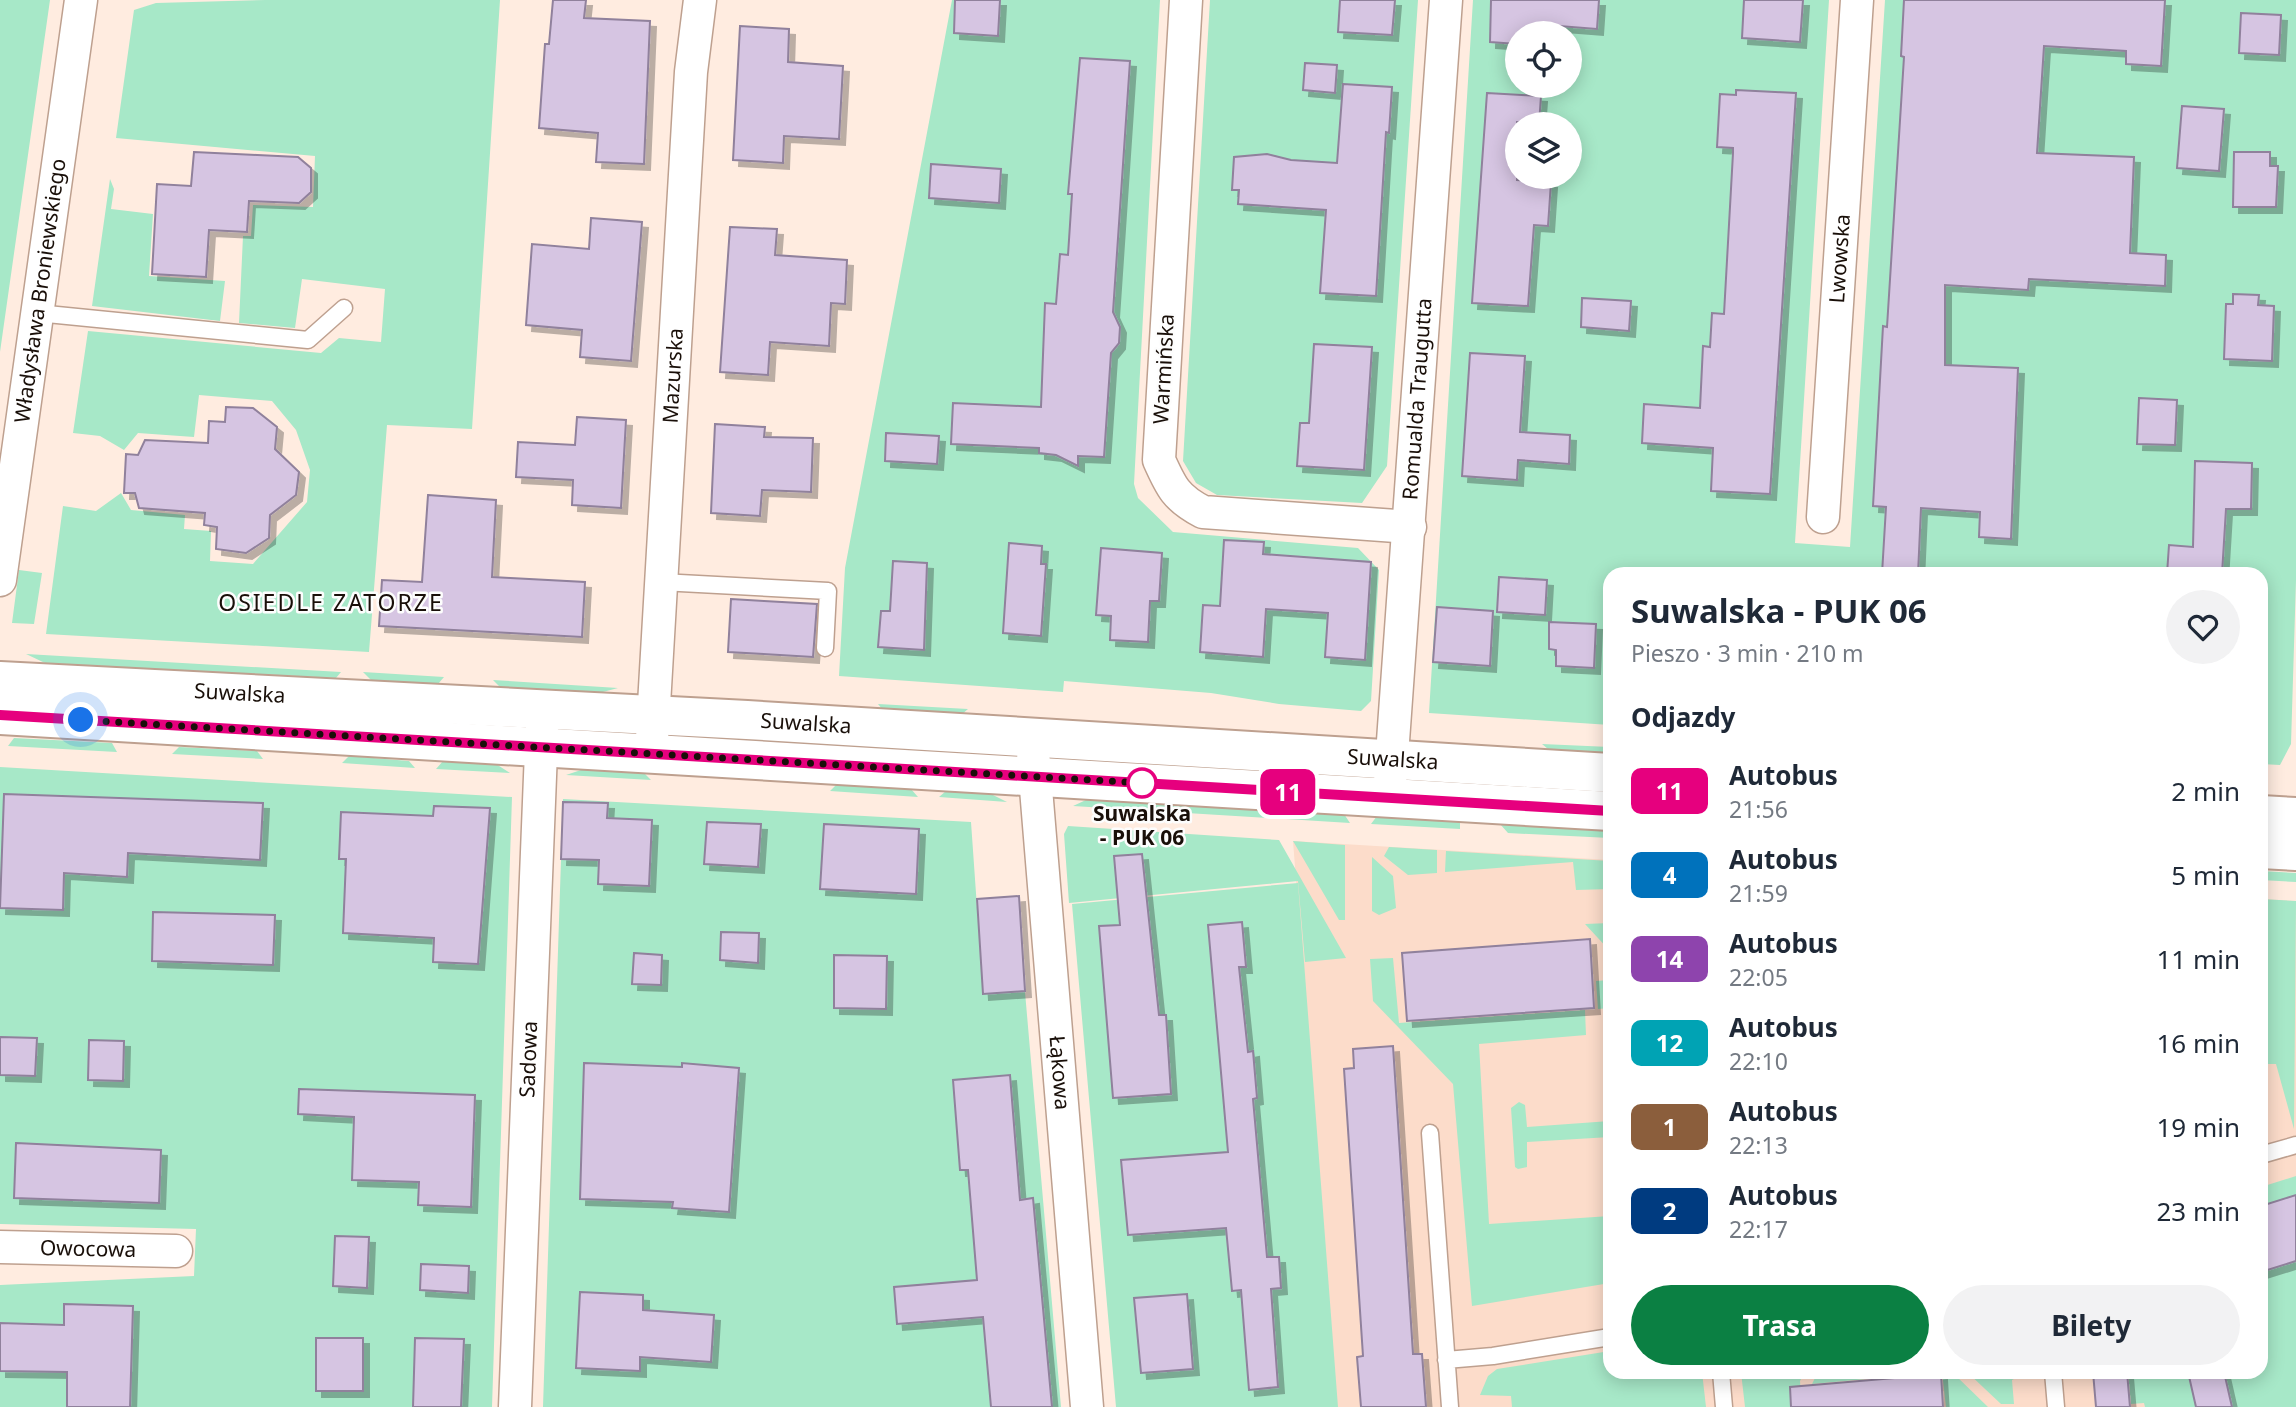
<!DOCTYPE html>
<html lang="pl">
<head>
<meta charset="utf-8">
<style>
	:root { --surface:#fff; --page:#f2f2f3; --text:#1f2937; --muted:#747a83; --accent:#0b8043 }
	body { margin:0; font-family:"Noto Sans",sans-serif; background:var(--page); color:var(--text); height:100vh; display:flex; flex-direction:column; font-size:26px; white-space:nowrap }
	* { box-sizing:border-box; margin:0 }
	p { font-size:23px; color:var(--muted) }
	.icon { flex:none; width:38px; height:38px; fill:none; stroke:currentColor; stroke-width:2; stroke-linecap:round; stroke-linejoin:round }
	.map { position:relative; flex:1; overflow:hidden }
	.details { position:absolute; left:1603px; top:567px; width:665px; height:812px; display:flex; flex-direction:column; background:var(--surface); border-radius:21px; box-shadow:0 4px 18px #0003 }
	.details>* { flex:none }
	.badge { padding:0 14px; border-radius:10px; font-size:24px; line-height:46px }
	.controls { position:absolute; left:1505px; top:21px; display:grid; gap:14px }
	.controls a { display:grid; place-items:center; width:77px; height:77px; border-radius:50%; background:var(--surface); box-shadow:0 4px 18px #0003; font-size:35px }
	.you { position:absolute; width:35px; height:35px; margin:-18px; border:5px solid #fff; border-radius:50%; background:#1a73e8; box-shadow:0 0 0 10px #1a73e833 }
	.map>.badge { position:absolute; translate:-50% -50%; box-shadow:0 0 0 4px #fff }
	h2 { padding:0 28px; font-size:26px; line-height:63px }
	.round { display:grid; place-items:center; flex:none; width:74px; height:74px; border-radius:37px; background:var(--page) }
	.headline { display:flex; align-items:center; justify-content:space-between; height:119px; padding:0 28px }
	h1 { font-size:33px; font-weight:700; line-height:52px }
	.button { display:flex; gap:14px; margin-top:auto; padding:14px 28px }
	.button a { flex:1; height:80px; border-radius:42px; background:var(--accent); color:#fff; font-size:28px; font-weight:700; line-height:80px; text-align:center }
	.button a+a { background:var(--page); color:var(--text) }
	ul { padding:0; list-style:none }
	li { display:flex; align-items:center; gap:21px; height:84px; padding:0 28px }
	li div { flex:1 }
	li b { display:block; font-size:26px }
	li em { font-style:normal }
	li .badge { min-width:77px; font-weight:700; text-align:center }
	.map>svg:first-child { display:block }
</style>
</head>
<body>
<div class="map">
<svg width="2296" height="1407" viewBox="0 0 2296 1407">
	<defs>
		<filter id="shadow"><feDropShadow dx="6" dy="6" stdDeviation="0" flood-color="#0004"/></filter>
	</defs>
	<rect width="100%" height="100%" fill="#ffece0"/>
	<path fill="#fcdcca" d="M1293,841L1610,860V1372H2177L2186,1407H1337Z
		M2261,899L2296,901V1182L2261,1192Z"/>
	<path fill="#a7e8c8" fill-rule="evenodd" d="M0,0H50L0,352Z
		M266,0H500L472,429L387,425L369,652L46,634L63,506L96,511L121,493L131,510L185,515L184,529L211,531L210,561L253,564L307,502L310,470L296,430L272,401L199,395L194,437L138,433L124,450L100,436L73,433L88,331L321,353L339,338L381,342L385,289L302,279L295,328L239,323L243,236H251L253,205L313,207L315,156L116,138L134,10L156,3Z
		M952,0H1160L1134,484L1138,498L1173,532L1358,548L1379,570L1371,701L1361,711L1279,704L1211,693L1064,681L1063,692L839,676L845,568Z
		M1210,0H1418L1387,466L1362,503L1217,495L1196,483L1183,461Z
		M1473,0H1829L1795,543L1850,547L1885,0H2296V580L2291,744L2280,765L2261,764V574H1610V725L1429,713ZM1517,33H1570V86H1517ZM1517,124H1570V177H1517Z
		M110,179L114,189L111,209L153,214L149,276L225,281L220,321L92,306Z
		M19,570L42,573L34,624L12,623Z
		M26,654L341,672L336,678L45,663Z
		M363,672L444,677L438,684L371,680Z
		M493,680L618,688L599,693L500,687Z
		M878,704L968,709L961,715L882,709Z
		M14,738L112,743L117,752L8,746Z
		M1542,744L1610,747V753L1548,749Z
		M179,747L257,751L263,759L172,754Z
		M349,756L409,761L415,768L342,763Z
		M443,761L496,764L510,773L436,769Z
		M0,767L512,797L492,1407H0V1285L194,1276L196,1229L0,1224Z
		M584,769L643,772L651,780L566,775Z
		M836,785L911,789L918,797L830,791Z
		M946,791L991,794L1007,802L939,797Z
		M563,799L971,822L983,993L1025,992L1061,1407H543Z
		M1086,800L1344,814L1350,823L1073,806Z
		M1377,816L1460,821V829L1371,824Z
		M1500,824L1610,831V838L1508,833Z
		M1068,826L1279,840L1346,958L1305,962L1298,881L1069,903L1064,834Z
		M1293,841L1345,845V920H1339Z
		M1389,847L1437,850V873L1408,875L1384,856Z
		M1446,851L1610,861V889L1576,890L1573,862L1445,872Z
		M1372,857L1393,876L1396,908L1379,915L1372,911Z
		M2261,871L2296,873V882L2261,880Z
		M1298,883L1338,1407H1116L1072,904Z
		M2261,899L2296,901L2294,1129L2276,1064H2261Z
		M1610,923V951L1585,924Z
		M1393,958L1399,1023L1585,1010L1586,1035L1479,1044L1489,1224L1610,1216V1283L1472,1306L1453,1084L1373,1001L1370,959Z
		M1610,980V1008L1598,1009L1596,981Z
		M1519,1102L1525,1105L1527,1127L1610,1121V1137L1527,1142V1167L1518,1169L1515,1167L1511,1108Z
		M2296,1176V1407H2145L2144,1403L2131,1404L2128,1372H2261V1187Z
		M1610,1351V1372H1702L1706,1407H1512L1511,1396L1480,1395L1488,1376L1497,1369Z
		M1741,1372H1805L1800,1381L1802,1407H1745Z
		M1818,1372H1877L1878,1378L1812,1384Z
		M1886,1372H1952L1988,1407H1946L1942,1372L1887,1377Z
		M1967,1372H2027L2012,1380L2014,1404H2001Z"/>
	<path fill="#d6c5e2" stroke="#90819c" stroke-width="2" filter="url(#shadow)" d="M553,0H586L584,18L650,21L644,164L596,162L598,133L539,128L545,44H549Z
		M955,0H1000L998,36L954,33Z
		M1340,0H1395L1392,35L1338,32Z
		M1491,0H1599L1597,29L1547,25L1546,33H1517V44L1490,42Z
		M1744,0H1803L1800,42L1742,38Z
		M1904,0H2165L2161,66L2126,64V51L2044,46L2037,153L2134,157L2130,253L2166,255L2165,286L2029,279L2028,290L1945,285V365L2018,368L2011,539L1979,537L1980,512L1921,508L1918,574H1882L1886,507L1873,506L1883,326L1887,327L1904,57L1901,56Z
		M2241,13L2281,15L2279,55L2239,53Z
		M740,26L789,29L788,62L843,66L839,139L784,136L783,163L733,160Z
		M1080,58L1130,61L1113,312L1120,327L1119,343L1111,353L1104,457L1078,456V466L1056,455L1039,453V448L951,444L953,403L1041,407L1045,303L1056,304L1060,254L1068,255L1072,194H1068Z
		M1305,63L1337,65L1335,93L1303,90Z
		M1343,84L1392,87L1389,133L1386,132L1376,296L1320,293L1326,210L1238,204L1239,190H1232L1234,157L1267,154L1291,160L1337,163Z
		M1736,90L1796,93L1770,494L1711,491L1713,448L1642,443L1644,404L1700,408L1703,346L1710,347L1712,313L1724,314L1733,153V148L1717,147L1720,94L1736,95Z
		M1487,93L1541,96L1539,124L1517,122V180L1551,182L1548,226L1534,225L1528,306L1472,303Z
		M2182,106L2224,109L2219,171L2177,168Z
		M194,152L298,157L311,168V192L299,203L249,201L247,232L209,230L206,277L152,274L157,184L191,186Z
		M2234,152H2270V166H2278L2276,207H2233Z
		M931,164L1001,169L999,203L929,198Z
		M591,218L642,222L631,361L580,357L582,330L526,325L532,244L589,249Z
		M730,227L777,229L775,255L847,260L845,304L831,303L829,346L770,342L768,375L720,372Z
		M2233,294L2259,295L2258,305L2274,306L2272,361L2224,359L2226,304H2233Z
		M1582,298L1631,301L1629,331L1581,327Z
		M1314,344L1372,347L1364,470L1297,466L1300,423H1309Z
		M1470,353L1525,356L1520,432L1570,435L1569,464L1518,460L1517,480L1462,476Z
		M2139,398L2177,400L2175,445L2137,444Z
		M226,407L253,408L277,427L275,449L299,472L296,495L270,515L269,538L246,553L216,549L217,527L204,525L205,513L139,508L135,493H124L126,454L138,455L145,440L208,443L209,421L225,422Z
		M577,417L626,420L621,508L572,505L573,480L516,477L518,442L575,445Z
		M715,424L765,427L764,437L813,438L811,492L762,490L760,516L711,513Z
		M886,433L939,436L937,464L885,461Z
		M2195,461L2252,463L2251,509H2226L2222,574H2167L2169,545L2193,547Z
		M428,495L496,500L492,577L585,582L582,637L379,626L382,580L422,582Z
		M1224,540L1264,542L1263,554L1371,562L1365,660L1325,657L1328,613L1266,609L1263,657L1200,652L1203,605L1220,606Z
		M1009,543L1042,546L1041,564H1046L1041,636L1003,633Z
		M1101,548L1162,553L1159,601H1150L1148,642L1110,640L1111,616L1096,615Z
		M893,561L927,563L924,650L878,647L881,611H890Z
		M1499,577L1547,580L1545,615L1497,612Z
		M731,599L817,604L813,657L728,652Z
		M1437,607L1493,611L1490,666L1433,662Z
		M1549,622L1596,624L1594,668L1556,666V650L1549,649Z
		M4,794L263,803L260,860L128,853L127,877L64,873L63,910L0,908Z
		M563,802L608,803L607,818L652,820L649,886L598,884L599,860L561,859Z
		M434,806L490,808L478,964L433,962L434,938L343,933L346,859H339L341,812L433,816Z
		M707,822L761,824L758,867L704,864Z
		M824,824L919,829L916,894L820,889Z
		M1142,854L1159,1015H1166L1171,1094L1113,1098L1099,926L1120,925L1114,856Z
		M1019,896L1025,991L983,994L977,899Z
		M153,912L275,915L273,965L152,961Z
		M1242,922L1246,967H1239L1248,1052L1253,1051L1257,1098L1253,1099L1267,1257H1279L1281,1288L1271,1289L1278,1387L1249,1390L1241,1290L1232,1291L1226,1228L1128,1235L1121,1160L1228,1152L1208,925Z
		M721,932L759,933L758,963L720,960Z
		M1590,939L1594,1008L1407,1021L1402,953Z
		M634,953L662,955L661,985L632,984Z
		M834,955L887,956L886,1009L834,1008Z
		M0,1037L37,1038L35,1076L0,1075Z
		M89,1040L124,1041L123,1081L88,1080Z
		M1393,1046L1413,1354H1422L1426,1407H1361L1357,1357L1363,1356L1344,1069L1354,1068L1353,1049Z
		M584,1063L682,1067V1063L739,1068L729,1212L672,1208L673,1202L580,1199Z
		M1010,1075L1020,1200L1033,1198L1052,1407H991L983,1317L897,1324L894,1287L977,1280L968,1170H960L953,1080Z
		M299,1089L475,1095L471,1207L418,1205L419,1182L352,1180L354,1117L298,1114Z
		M16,1143L161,1150L159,1203L14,1198Z
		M2296,1195V1261L2261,1272V1206Z
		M335,1236L369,1237L367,1288L333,1286Z
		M421,1264L469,1266L468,1293L420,1290Z
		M580,1292L643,1295V1310L714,1315L711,1362L640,1357V1371L576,1368Z
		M1187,1294L1193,1369L1141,1373L1134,1298Z
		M64,1304L133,1306L130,1407H67V1372L0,1371V1323L64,1325Z
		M316,1338H363V1391H316Z
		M415,1338L464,1339L461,1407H413Z
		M2093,1372H2127L2130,1407H2096Z
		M2188,1372H2224L2232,1407H2196Z
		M1941,1374L1943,1407H1791L1790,1387Z"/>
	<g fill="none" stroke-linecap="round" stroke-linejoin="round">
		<g stroke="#bea08f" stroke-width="19">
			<path id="service" d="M37,313L308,340L344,308
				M661,582L828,591L825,648
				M1430,1133L1450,1407
				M2261,1155L2296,1145
				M1446,1360L1493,1356L1610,1337
				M1721,1372L1724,1407
				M2053,1372L2056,1407"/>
		</g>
		<g stroke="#bea08f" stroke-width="35">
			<g id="minor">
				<path d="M1186,0L1159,460C1171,487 1176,498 1203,512L1410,527"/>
				<path id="s1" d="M1823,517L1857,0"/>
				<path id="s2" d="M0,580L81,0"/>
				<path id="s3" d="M652,739L691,72L700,0"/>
				<path id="s4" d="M1032,740L1087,1407"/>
				<path id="s5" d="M1390,783L1446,0"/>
				<path id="s6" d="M0,1247L176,1251"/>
				<path id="s7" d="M515,1407L542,726"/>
			</g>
		</g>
		<g stroke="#bea08f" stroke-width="42">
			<g id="tertiary">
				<path id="s8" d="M0,681L747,720L1610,773"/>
				<path d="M0,715L1610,811"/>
				<path d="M2261,815L2296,817"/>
				<path d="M2261,849L2296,851"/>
			</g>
		</g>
		<use href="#service" stroke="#fff" stroke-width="16"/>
		<use href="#minor" stroke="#fff" stroke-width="32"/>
		<use href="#tertiary" stroke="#fff" stroke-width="38"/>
	</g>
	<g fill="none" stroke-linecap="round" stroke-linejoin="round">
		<g stroke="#fff" stroke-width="16">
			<path id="line" d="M0,715L1610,811"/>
		</g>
		<use href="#line" stroke="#e6007e" stroke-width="10"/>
		<path stroke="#190f09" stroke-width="7" stroke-dasharray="0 12.6" d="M81,720L1142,783"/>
	</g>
	<circle fill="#fff" stroke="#e6007e" stroke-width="3.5" cx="1142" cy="783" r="14"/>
	<g text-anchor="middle" stroke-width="5" stroke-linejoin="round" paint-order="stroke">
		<g font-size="21" fill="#190f09" stroke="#fdfdfd">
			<text dy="7" stroke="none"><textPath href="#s1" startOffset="259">Lwowska</textPath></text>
			<text dy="7" stroke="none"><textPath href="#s2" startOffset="292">Władysława Broniewskiego</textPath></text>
			<text transform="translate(1164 369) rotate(-87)" y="7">Warmińska</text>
			<text dy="7" stroke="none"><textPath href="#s3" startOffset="364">Mazurska</textPath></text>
			<text dy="7" stroke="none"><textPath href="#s5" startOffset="385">Romualda Traugutta</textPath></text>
			<text dy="7" stroke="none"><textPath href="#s8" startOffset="240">Suwalska</textPath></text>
			<text dy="7" stroke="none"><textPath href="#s8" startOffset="807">Suwalska</textPath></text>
			<text dy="7" stroke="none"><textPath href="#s8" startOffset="1395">Suwalska</textPath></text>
			<text dy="7" stroke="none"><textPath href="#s7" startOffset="348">Sadowa</textPath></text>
			<text dy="7" stroke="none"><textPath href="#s4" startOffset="334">Łąkowa</textPath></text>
			<text dy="7" stroke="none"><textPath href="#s6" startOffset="88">Owocowa</textPath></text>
		</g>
		<g font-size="21" font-weight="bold" fill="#190f09" stroke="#fdfdfd">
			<text x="1142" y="821">Suwalska<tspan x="1142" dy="24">- PUK 06</tspan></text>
		</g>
		<g font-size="23" letter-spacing="2" fill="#190f09" stroke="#fdfdfd">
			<text x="331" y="611">OSIEDLE ZATORZE</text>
		</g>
	</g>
</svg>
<div class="controls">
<a><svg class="icon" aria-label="locate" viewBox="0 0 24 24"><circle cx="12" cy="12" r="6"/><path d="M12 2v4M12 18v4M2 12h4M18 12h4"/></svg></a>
<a><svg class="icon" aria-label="layers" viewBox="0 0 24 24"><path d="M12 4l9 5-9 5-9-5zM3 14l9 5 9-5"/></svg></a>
</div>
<div class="you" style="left:81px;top:720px"></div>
<b class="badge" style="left:1288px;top:792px;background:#e6007e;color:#fff">11</b>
<section class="details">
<div class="headline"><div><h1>Suwalska - PUK 06</h1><p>Pieszo · 3 min · 210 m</p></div><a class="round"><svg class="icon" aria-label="heart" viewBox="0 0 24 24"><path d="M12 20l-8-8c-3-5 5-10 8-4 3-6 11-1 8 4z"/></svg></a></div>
<h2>Odjazdy</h2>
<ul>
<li><span class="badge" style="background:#e6007e;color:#fff">11</span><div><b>Autobus</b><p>21:56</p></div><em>2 min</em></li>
<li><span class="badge" style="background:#0072bc;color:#fff">4</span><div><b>Autobus</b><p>21:59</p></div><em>5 min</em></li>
<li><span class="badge" style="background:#8e44ad;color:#fff">14</span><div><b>Autobus</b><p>22:05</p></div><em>11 min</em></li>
<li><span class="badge" style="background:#00a3b4;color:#fff">12</span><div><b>Autobus</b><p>22:10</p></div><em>16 min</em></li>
<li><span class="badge" style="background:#8b5e3c;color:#fff">1</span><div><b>Autobus</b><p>22:13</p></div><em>19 min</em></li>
<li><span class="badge" style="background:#003b80;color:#fff">2</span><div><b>Autobus</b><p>22:17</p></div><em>23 min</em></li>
</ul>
<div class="button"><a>Trasa</a><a>Bilety</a></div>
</section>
</div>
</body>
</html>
